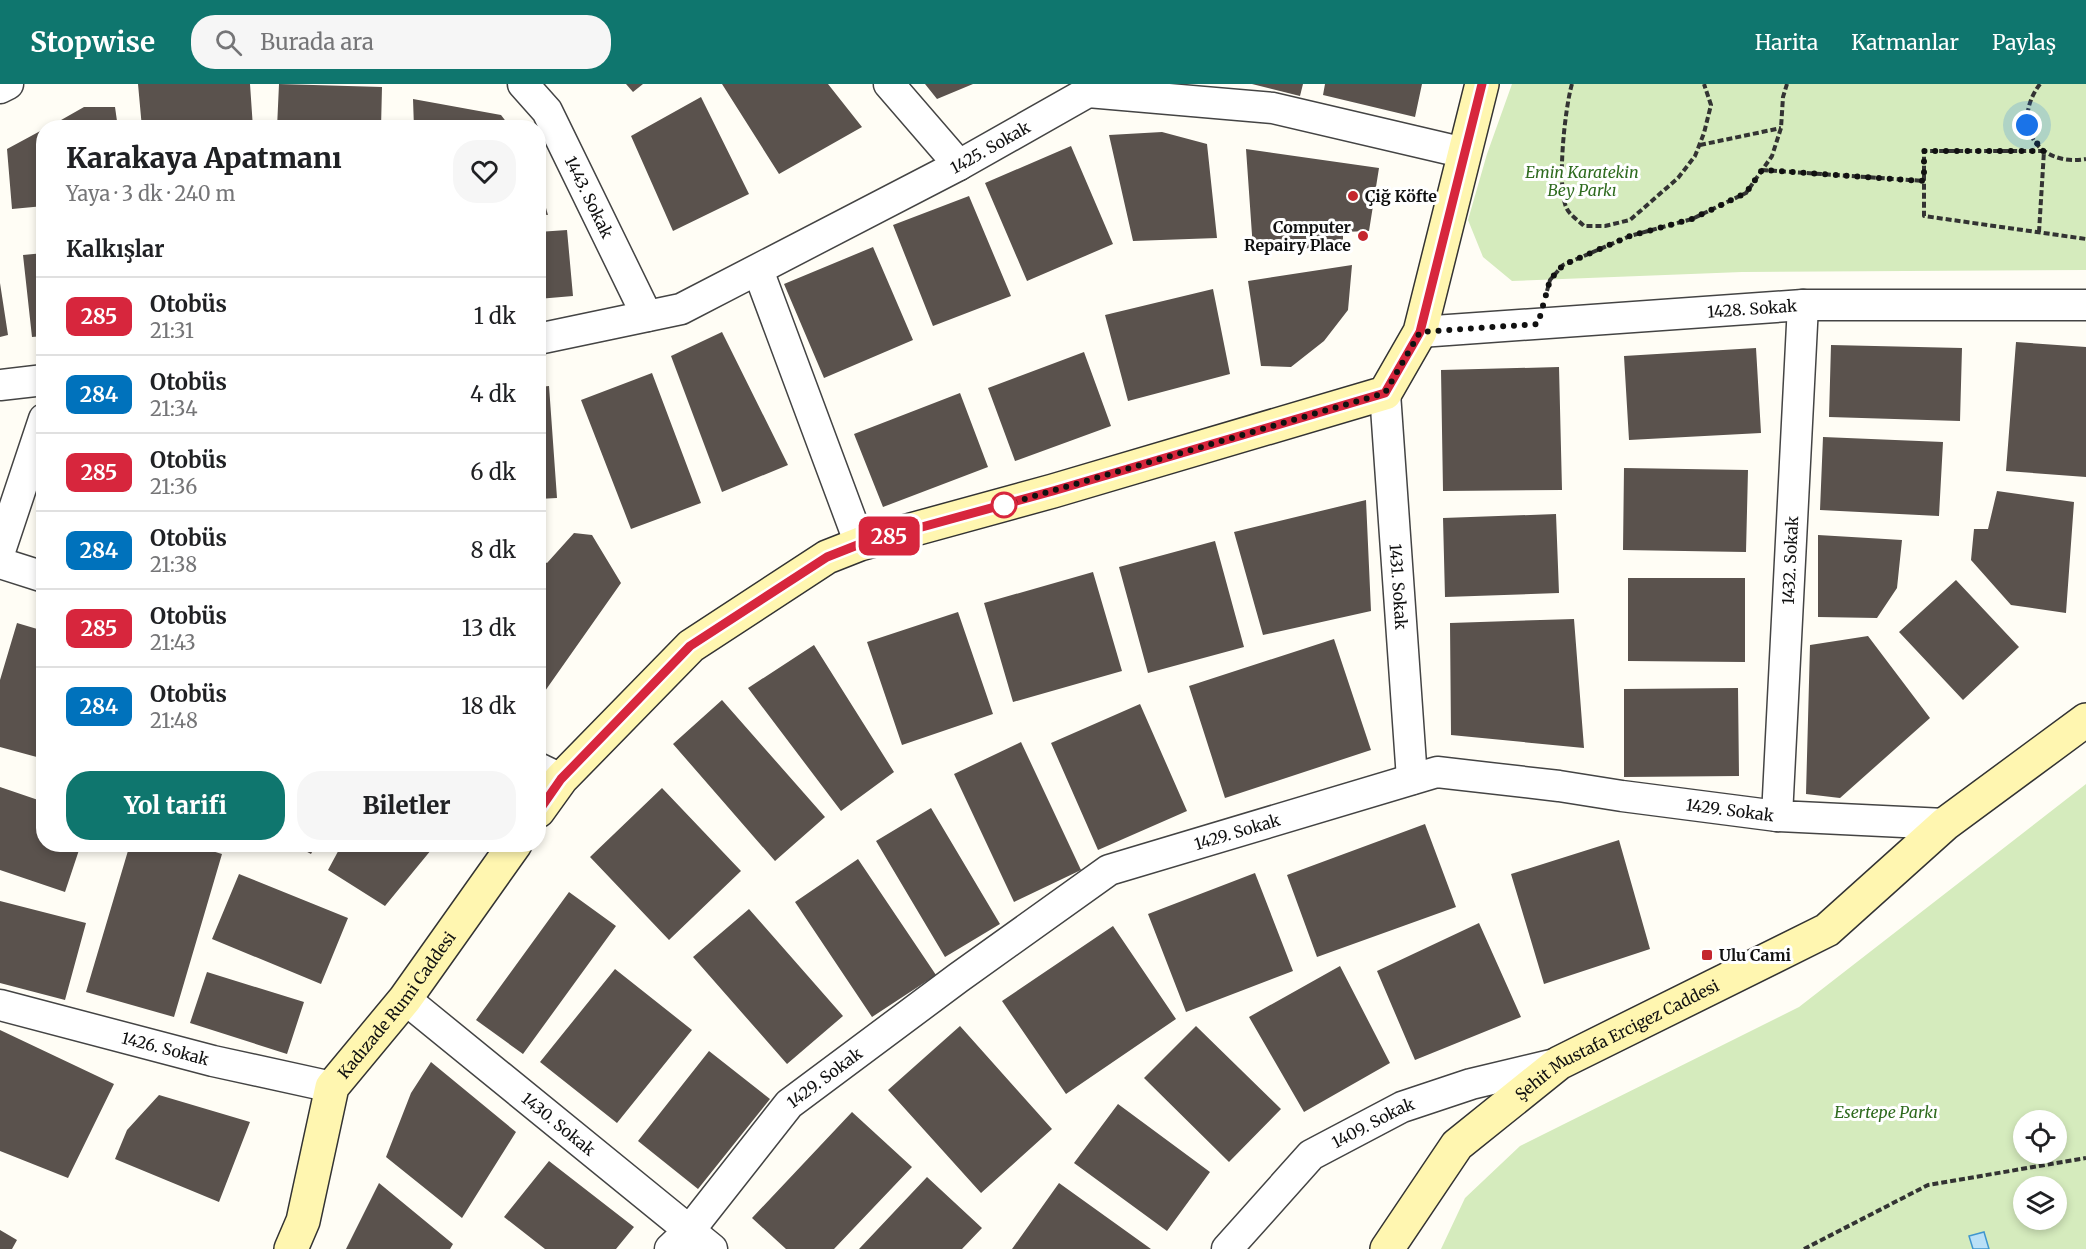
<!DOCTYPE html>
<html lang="tr">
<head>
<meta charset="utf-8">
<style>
	:root { --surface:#fff; --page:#f6f6f6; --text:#202124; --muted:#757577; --line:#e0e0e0; --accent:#0f766e }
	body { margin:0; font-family:Merriweather,serif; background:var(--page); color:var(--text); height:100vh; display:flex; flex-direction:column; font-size:22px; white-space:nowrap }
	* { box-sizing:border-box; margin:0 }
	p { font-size:20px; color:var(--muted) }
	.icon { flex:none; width:33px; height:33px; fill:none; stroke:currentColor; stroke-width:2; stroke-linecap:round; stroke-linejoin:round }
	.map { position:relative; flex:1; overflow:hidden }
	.drawer { position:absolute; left:36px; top:36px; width:510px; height:732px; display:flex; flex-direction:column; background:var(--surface); border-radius:24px; box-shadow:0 3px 9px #0003 }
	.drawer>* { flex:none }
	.badge { padding:0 12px; border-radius:9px; font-size:21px; line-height:39px }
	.controls { position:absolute; left:2013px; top:1026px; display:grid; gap:12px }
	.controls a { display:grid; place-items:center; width:54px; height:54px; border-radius:50%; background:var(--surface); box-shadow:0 3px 9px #0003; font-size:30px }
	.you { position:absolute; width:30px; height:30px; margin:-15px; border:4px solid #fff; border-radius:50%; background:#1a73e8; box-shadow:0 0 0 9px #1a73e833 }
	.map>.badge { position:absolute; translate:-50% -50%; box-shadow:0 0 0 3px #fff }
	h2 { padding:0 30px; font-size:22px; line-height:54px }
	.round { display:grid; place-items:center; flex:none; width:63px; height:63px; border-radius:24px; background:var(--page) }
	.head { display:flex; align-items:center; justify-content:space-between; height:102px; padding:0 30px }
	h1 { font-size:28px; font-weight:800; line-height:45px }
	.button { display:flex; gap:12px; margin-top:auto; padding:12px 30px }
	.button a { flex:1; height:69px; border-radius:24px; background:var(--accent); color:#fff; font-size:24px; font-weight:800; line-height:69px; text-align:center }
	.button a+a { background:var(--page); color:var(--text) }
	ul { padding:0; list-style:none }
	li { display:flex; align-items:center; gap:18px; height:78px; padding:0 30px; border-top:2px solid var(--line) }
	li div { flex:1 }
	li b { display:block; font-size:22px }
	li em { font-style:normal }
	li .badge { min-width:66px; font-weight:700; text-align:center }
	header { display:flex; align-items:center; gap:36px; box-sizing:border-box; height:84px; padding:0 30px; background:var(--accent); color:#fff }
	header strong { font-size:28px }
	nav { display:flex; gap:33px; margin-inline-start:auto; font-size:21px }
	.search { width:420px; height:54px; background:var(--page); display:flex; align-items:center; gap:15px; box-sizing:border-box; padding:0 21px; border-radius:24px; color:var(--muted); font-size:22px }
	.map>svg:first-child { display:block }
</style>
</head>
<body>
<header>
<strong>Stopwise</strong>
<div class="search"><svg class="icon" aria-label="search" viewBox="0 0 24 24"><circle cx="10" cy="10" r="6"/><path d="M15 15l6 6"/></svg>Burada ara</div>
<nav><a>Harita</a><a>Katmanlar</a><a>Paylaş</a></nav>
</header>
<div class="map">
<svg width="2086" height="1165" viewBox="0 0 2086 1165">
	<rect width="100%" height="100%" fill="#fffdf5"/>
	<path fill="#d5ebbd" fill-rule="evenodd" d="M1512,0H2086V186L1742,188L1512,197L1483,173L1468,136L1487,70Z
		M2086,700V1165H1441L1465,1114L1520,1062L1799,923ZM2024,1036H2056V1070H2024ZM2024,1102H2056V1136H2024Z"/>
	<path fill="#b9e0f7" stroke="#3f96cf" stroke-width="1.5" d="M1984,1148L1989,1165H1973L1969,1152Z"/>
	<path fill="#5a524d" d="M138,0H250L253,44H142Z
		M279,0L382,3L381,44H277Z
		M626,0H643L633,8Z
		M722,0H828L862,43L779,90Z
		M925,0H973L937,15Z
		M1252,0H1303L1300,12Z
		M1325,0H1422L1415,33L1323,11Z
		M701,13L749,110L673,147L631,52Z
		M413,15L501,31L511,44H414Z
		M84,23H115L118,44H47Z
		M44,45V122L12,125L7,65Z
		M1162,48L1207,60L1217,154L1133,157L1109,51Z
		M1071,62L1113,160L1027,197L985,99Z
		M1246,65L1379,84L1369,147L1343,148V164L1253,165Z
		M538,99H539L548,131L538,130Z
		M969,112L1011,212L933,242L893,141Z
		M567,146L573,212L538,215V148Z
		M873,163L913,256L824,294L784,200Z
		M44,169V252L32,253L23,171Z
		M1352,181L1348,226L1324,257L1291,283L1261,282L1248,197Z
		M0,199L8,251L0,253Z
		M1213,205L1230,290L1128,317L1105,231Z
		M722,248L788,381L722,408L671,272Z
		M2016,258L2086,263V393L2006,387Z
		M1831,261L1962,264L1960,337L1829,333Z
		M1756,264L1761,349L1629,356L1624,272Z
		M1084,268L1111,342L1015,377L988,304Z
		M1559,283L1562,406L1443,407L1441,286Z
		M652,289L701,419L631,445L581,316Z
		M549,302L557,414L538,415V303Z
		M960,309L988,383L883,423L854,350Z
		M1823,353L1943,358L1939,432L1820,426Z
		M1624,384L1748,386L1746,468L1623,466Z
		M1997,407L2074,418L2066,529L2011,521L1971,476L1974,445H1988Z
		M1366,416L1371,527L1263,551L1234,448Z
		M1556,430L1559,509L1445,513L1443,434Z
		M574,449L592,451L621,499L538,617V474L547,479Z
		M1818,451L1902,456L1897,504L1877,534L1818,533Z
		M1215,457L1244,563L1148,589L1119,483Z
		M1093,488L1122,587L1013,618L984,519Z
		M1628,494H1745V578L1628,577Z
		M1956,496L2019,563L1963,616L1899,548Z
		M958,528L993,630L902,661L867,558Z
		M1574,535L1584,664L1451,651L1450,539Z
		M17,539L44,547V675L0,663V596Z
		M1868,552L1930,634L1840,714L1806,710L1810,561Z
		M1334,555L1371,666L1225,714L1189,602Z
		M814,561L894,688L841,727L748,604Z
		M1738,604L1739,692L1624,693V605Z
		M722,616L825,733L775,777L673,660Z
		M1140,620L1187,727L1098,766L1051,659Z
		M1021,658L1081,786L1014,818L954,690Z
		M0,703L44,718V760H81L65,808L0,786Z
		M662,704L741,787L669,856L590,773Z
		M931,724L1000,840L945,873L876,757Z
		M1425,740L1456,823L1317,873L1287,791Z
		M1619,756L1650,865L1544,900L1511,790Z
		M130,760H189L222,770L174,933L86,908Z
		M292,760H316L311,770Z
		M342,760H436L385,822L328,786Z
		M858,775L936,891L872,933L795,818Z
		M1255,789L1293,887L1186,928L1148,830Z
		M239,790L348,834L321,900L212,855Z
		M569,808L616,842L523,970L476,936Z
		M0,817L86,839L65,916L0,899Z
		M749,825L843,932L787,980L693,873Z
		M1479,839L1521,933L1415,976L1377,887Z
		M1113,842L1176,935L1066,1010L1002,917Z
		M1340,882L1390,979L1304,1028L1249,933Z
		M615,885L692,946L617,1039L540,978Z
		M207,888L304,918L287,970L190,939Z
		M960,942L1052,1045L981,1109L888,1006Z
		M1196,942L1281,1025L1229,1078L1144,994Z
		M0,946L114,1000L68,1094L0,1067Z
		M709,967L770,1015L698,1105L638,1057Z
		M431,978L516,1048L462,1134L386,1073L411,1009Z
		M159,1011L250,1038L219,1118L115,1075L127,1046Z
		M1118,1020L1210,1088L1167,1147L1074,1079Z
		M852,1028L912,1083L834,1165H786L752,1134Z
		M549,1077L634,1143L616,1165H545L504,1133Z
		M927,1093L982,1144L962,1165H859Z
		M379,1099L453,1160L450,1165H346Z
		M1059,1099L1151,1165H1012Z
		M0,1146L17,1156L12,1165H0Z"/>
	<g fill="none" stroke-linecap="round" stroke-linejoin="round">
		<g stroke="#444" stroke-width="33">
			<g id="street">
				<path id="s1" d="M523,0L547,27L647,232"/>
				<path d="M889,0L959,81"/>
				<path d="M0,4L8,0"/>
				<path d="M758,186L860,460"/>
				<path id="s2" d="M1420,248L1803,221H2086"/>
				<path id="s3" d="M538,255L681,225L959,81L1088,8L1273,24L1465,69"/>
				<path d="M0,301L44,296"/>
				<path id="s4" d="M1385,309L1412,695"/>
				<path d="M0,467L44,335"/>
				<path d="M0,479L44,493"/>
				<path d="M538,684L561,695"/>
				<path id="s5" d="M1777,732L1803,221"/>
				<path id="s6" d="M405,915L712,1165"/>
				<path id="s7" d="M0,921L213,977L332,1003"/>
				<path id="s8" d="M670,1165L689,1147L789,1020L958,894L1109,786L1437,688L1559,702L1622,712L1777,732L1945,740"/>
				<path id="s9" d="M1227,1165L1311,1071L1402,1023L1471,1000L1559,979"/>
			</g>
		</g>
		<g stroke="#333" stroke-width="36">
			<g id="secondary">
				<path d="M538,727L561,695L691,562L827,473L860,460L1053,407L1385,309L1420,248L1482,0"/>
				<path id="s10" d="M291,1165L303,1137L332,1003L405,915L515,760"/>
				<path id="s11" d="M1387,1165L1457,1061L1559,979L1827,846L1945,740L2086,636"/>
			</g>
		</g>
		<path stroke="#333" stroke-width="4" stroke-dasharray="6 3" stroke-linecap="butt" d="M1572,0C1565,23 1556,105 1567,125C1570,131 1579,137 1584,142H1605L1630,136L1678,94L1695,72L1704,49L1711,21L1704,0
			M2040,0C2010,40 2037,83 2086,75
			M1700,61L1781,44
			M1762,86L1924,97
			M2039,148L2044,67H1924V132L2086,155
			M1547,207L1550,196L1563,181L1630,152L1692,135L1746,109L1772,72L1781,44L1783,13L1787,0
			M1804,1165L1928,1101L2086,1074"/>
		<use href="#street" stroke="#fff" stroke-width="30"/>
		<use href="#secondary" stroke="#fff6b0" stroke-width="33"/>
	</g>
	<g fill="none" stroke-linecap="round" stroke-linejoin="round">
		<g stroke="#fff" stroke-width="14">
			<path id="line" d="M538,728L561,695L690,562L827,473L860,460L1053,407L1385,309L1420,248L1482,0"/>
		</g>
		<use href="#line" stroke="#d7263d" stroke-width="9"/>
		<path stroke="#111" stroke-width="6" stroke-dasharray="0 10.8" d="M1004,421L1385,309L1420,248L1538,240L1550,196L1563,181L1630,152L1692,135L1746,109L1762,86L1924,97V67H2044L2034,56L2027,41"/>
	</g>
	<g fill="#c4262e" stroke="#fff" stroke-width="2">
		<circle cx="1353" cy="112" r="6"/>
		<circle cx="1363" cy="152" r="6"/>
		<rect x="1701" y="865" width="12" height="12" rx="3"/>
	</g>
	<circle fill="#fff" stroke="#d7263d" stroke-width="3" cx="1004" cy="421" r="12"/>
	<g text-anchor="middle" stroke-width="6" stroke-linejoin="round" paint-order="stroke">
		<g font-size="16" fill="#111" stroke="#fff">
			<text dy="6" stroke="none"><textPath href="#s3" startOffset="495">1425. Sokak</textPath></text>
			<text dy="6" stroke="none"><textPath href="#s1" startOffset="132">1443. Sokak</textPath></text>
			<text dy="6" stroke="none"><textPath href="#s2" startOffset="333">1428. Sokak</textPath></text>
			<text dy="6" stroke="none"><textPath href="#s5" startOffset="256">1432. Sokak</textPath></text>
			<text dy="6" stroke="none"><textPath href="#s4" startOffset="194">1431. Sokak</textPath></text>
			<text dy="6" stroke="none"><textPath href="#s8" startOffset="1222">1429. Sokak</textPath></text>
			<text dy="6" stroke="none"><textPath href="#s8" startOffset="718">1429. Sokak</textPath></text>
			<text dy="6" stroke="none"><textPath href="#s10" startOffset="272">Kadızade Rumi Caddesi</textPath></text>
			<text dy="6" stroke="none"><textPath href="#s11" startOffset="318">Şehit Mustafa Ercigez Caddesi</textPath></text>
			<text dy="6" stroke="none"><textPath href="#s7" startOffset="171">1426. Sokak</textPath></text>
			<text dy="6" stroke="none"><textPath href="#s8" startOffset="232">1429. Sokak</textPath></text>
			<text dy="6" stroke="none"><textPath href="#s6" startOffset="198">1430. Sokak</textPath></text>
			<text dy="6" stroke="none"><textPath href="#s9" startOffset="196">1409. Sokak</textPath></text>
		</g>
		<g font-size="16" font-style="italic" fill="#2f6b1f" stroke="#fff">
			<text x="1582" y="94">Emin Karatekin<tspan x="1582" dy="18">Bey Parkı</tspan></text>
			<text x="1886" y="1034">Esertepe Parkı</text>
		</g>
		<g font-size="16" font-weight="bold" fill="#111" stroke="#fff" text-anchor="start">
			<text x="1365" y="118">Çiğ Köfte</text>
			<text x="1351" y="149" text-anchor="end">Computer<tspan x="1351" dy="18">Repairy Place</tspan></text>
			<text x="1719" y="877">Ulu Cami</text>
		</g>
	</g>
</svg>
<div class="controls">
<a><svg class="icon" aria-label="locate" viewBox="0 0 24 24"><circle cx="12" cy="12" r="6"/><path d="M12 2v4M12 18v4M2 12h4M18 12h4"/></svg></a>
<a><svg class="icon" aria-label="layers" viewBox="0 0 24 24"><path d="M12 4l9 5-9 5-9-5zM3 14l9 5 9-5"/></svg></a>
</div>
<div class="you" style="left:2027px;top:41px"></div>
<b class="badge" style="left:889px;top:452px;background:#d7263d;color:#fff">285</b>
<section class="drawer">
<div class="head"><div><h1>Karakaya Apatmanı</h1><p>Yaya · 3 dk · 240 m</p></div><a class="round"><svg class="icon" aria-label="heart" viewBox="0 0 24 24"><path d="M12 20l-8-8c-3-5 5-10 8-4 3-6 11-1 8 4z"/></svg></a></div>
<h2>Kalkışlar</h2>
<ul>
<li><span class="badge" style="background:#d7263d;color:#fff">285</span><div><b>Otobüs</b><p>21:31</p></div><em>1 dk</em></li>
<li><span class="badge" style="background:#0072bc;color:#fff">284</span><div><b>Otobüs</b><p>21:34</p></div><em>4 dk</em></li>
<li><span class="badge" style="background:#d7263d;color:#fff">285</span><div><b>Otobüs</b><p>21:36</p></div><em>6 dk</em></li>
<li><span class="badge" style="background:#0072bc;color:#fff">284</span><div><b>Otobüs</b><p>21:38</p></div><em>8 dk</em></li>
<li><span class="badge" style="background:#d7263d;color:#fff">285</span><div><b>Otobüs</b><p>21:43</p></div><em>13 dk</em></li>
<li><span class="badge" style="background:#0072bc;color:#fff">284</span><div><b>Otobüs</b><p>21:48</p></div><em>18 dk</em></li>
</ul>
<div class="button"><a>Yol tarifi</a><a>Biletler</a></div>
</section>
</div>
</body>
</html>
